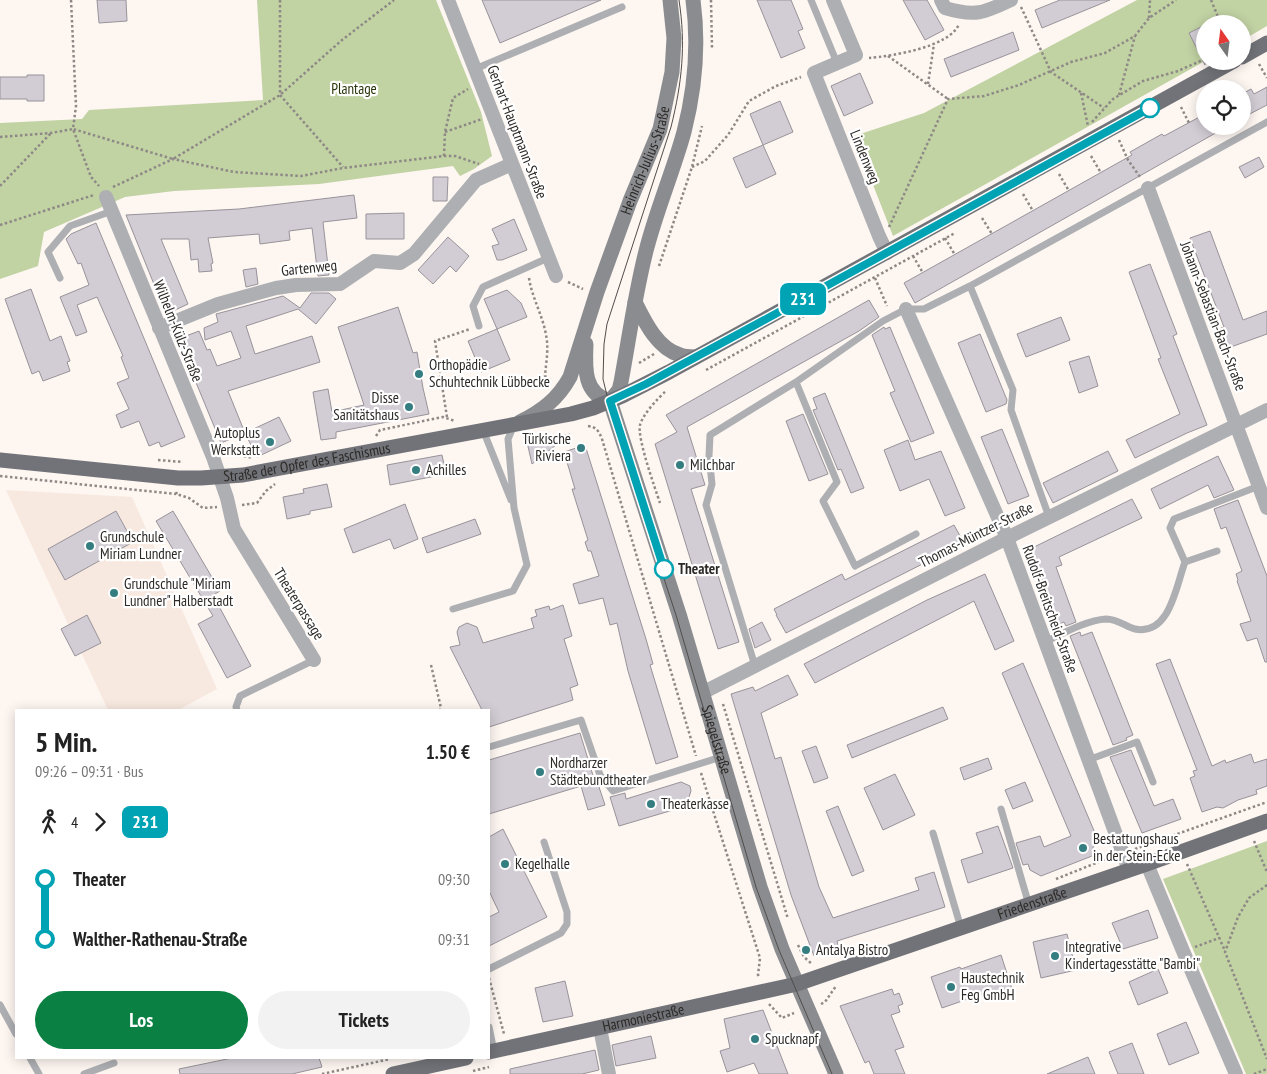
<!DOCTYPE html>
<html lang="de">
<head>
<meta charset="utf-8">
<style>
	:root { --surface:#fff; --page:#f2f2f2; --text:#222; --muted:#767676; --accent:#0b8043 }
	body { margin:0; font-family:"PT Sans Narrow",sans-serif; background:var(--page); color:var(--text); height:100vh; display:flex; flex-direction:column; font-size:19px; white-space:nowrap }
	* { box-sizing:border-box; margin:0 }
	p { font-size:16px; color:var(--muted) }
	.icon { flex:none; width:28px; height:28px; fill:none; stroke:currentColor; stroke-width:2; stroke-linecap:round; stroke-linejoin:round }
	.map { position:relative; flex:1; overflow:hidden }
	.sheet { position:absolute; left:15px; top:709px; width:475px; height:350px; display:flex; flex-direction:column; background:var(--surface); border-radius:0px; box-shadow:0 2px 12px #0003 }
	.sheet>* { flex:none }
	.badge { padding:0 10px; border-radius:8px; font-size:18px; line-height:32px }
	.needle { width:32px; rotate:346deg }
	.buttons { position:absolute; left:1196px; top:15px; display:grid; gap:10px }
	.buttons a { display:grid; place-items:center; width:55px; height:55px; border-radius:50%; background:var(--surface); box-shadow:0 2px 12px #0003; font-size:25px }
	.map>.badge { position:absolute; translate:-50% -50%; box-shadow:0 0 0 2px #fff }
	.legs { display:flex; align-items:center; gap:8px; height:55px; padding:0 20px; font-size:16px }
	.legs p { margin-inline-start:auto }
	.headline { display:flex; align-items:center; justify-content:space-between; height:85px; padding:0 20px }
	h1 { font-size:28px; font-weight:600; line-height:38px }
	.action { display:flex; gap:10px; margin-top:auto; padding:10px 20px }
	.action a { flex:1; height:58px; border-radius:30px; background:var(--accent); color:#fff; font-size:20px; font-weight:600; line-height:58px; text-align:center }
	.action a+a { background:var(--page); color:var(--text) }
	ul { padding:0 20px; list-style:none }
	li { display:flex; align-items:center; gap:18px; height:60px; font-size:19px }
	li i { display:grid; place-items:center; width:8px; height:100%; margin:0 6px; background:currentColor }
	li i::after { content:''; width:12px; height:12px; margin:-6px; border:4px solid; border-radius:50%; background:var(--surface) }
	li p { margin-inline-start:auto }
	li:first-child i { background:linear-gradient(#0000 50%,currentColor 0) }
	li:last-child i { background:linear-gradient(currentColor 50%,#0000 0) }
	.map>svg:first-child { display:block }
</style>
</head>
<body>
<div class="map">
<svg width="1267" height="1074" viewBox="0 0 1267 1074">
	<rect width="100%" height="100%" fill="#fdf6f1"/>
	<path fill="#f8e9e0" d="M6,490L132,497L217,689L178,710H108Z"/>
	<path fill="#c1d2a3" d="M257,0H436L481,112L492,156L474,169L460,176L453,166L319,184L174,191L125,197L44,232L38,266L0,279V123L82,119L89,110L263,100Z
		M1137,0H1267V26L1243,40L1242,24H1205V61L893,236L854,136L924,113Z
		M1267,841V1074H1246L1163,879Z"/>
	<path fill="#d2cdd4" stroke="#98939a" d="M97,0H126L127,21L99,23Z
		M482,0H601L500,43Z
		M757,0H791L803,29L798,31L805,48L781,58Z
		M903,0H927L944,30L925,40Z
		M1060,0H1110L1042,28L1035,10Z
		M1205,25V65L1189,33Z
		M1013,32L1019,50L951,77L944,59Z
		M860,73L873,103L844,116L831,86Z
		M27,75H44V101H27V99H0V77H27Z
		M1267,87V105L1242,118V94L1251,89L1254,94Z
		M780,101L793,132L763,145L750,114Z
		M1205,114V126H1228L915,303L904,283L1132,155L1130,152L1162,134L1164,136Z
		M763,145L776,174L746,188L733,158Z
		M1259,157L1264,167L1245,178L1239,167Z
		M433,177H448L447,201H433Z
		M354,195L357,218L323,222L329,275L318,276L312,228L289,231L290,240L260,244L259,234L208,238L213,263L211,264L212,271L199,272L198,259L191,260L189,239H161L188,304L171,312L169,307L164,309L126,215L239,209Z
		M404,213V239H366V214Z
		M514,219L527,250L502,260H497L492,246L499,244L492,229Z
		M96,223L185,437L161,447L159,442L149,446L139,421L121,428L116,415L129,409L117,383L129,378L121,357L123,356L97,297L77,305L87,332L76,336L60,297L89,285L81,263L78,264L66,239L71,234Z
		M1210,231L1243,320L1267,311V334L1228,348L1221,328L1224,327L1190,238Z
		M448,237L469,256L456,272L450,266L433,284L418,270Z
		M1150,264L1177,334L1173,336L1207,425L1187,433L1135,458L1126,440L1180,414L1158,359L1161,358L1129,272Z
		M256,268L258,284L246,287L243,270Z
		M31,289L50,341L61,336L70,361L67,362L70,371L43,381L39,371L32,374L5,299Z
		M507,290L521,303L527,317L497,329L484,299Z
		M311,293H329L336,299L316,324L298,309L246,326L255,354L312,336L320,362L228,391L245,433L221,443L178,339L199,331L207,350L210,349L217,366L241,358L231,331L205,340L204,328L218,322L216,314L283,296L300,308Z
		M869,300L879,317L859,331L687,427L705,485L691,489L739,642L718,649L655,444L677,432L666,415Z
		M398,307L413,353L417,352L423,388L429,414L336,432V438L321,440L313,392L328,389L332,412L364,405L338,327Z
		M1061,317L1070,340L1026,357L1017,334Z
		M884,327L885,329L890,327L934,433L911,442L890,393L895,391L872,335Z
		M497,329L510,360L481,372L468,341Z
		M980,334L1007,400L1006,404L986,412L958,343Z
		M1089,356L1098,386L1079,393L1069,362Z
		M825,393L864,488L851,493L841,469L838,470L813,410L817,409L813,398Z
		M803,414L828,474L809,481L786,421Z
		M279,417L291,441L257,457L245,433Z
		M1002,429L1029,496L1008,504L981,437Z
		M570,434L532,464L527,442Z
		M908,440L915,460L941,451L965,508L945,516L929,479L900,491L884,450Z
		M585,445L646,639L653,664L650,665L678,757L656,764L628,671L617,623L610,625L603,598L579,604L573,584L599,576L591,551H588L585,542L588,540L572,489H575L564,452Z
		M1108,451L1118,471L1053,503L1043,483Z
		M442,455L446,474L390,485L387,465Z
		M1218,456L1234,490L1214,498L1208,485L1160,509L1151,489Z
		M327,484L332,507L310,511V514L287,519L283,497L304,493L303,489Z
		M1132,499L1142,518L1059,557L1062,565L1056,567L1076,622L1066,626L1064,622L1054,626L1041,590H1042L1026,551Z
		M1238,500L1267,576V662H1265L1257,638L1247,641L1240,624L1251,621L1237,581L1238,580L1236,574L1242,571L1226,527L1221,529L1214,509Z
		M405,504L418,539L394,549L390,539L353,553L344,529Z
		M116,511L133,542L65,580L48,549Z
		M173,511L220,591L213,595L251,666L227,678L198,624L213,616L156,521Z
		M475,519L481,534L427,553L422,538Z
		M954,525L964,543L786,633L776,615H777L774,609L842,574L845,580Z
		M985,574L1014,641L995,650L974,601L815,683L804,664L927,600Z
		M563,605L572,636L564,639L578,685L570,688L573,700L489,727V710H482L450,647L460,645L457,632L459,627L467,623L477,627L483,643L534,628L531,618L537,616L535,610L549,606L550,610Z
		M87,615L101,643L75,656L61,629Z
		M762,622L771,640L755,648L749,629Z
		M1080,632L1081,636L1092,632L1133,735L1126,738L1127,740L1113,745L1070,636Z
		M1170,659L1212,766L1225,760L1226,763L1251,754L1254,763L1267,759V786L1256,790L1257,794L1238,800L1223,808L1217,807L1202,812L1190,778L1195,776L1193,771L1197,770L1156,664Z
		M1023,663L1095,833L1092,856L1041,876L1030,870L1028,864L1023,865L1016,843L1040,836L1044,847L1071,836L1002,673Z
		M788,675L798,695L761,713L775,759L781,757L819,887L833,918L919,890L915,878L934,872L945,907L837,941L839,948L814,956L791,895L731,694L753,687L755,691Z
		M943,707L948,719L852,758L847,745Z
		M580,733L595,782L597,781L605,805L588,810L581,786L489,814V760Z
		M816,746L828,778L814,783L802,751Z
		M1131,750L1154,806L1173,799L1181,819L1142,833L1110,757Z
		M988,758L992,769L964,780L960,768Z
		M895,774L915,815L883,830L864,788Z
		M681,782L690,786L691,791L688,800L690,805L619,826L610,797L625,793L626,799Z
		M1025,782L1033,801L1013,809L1005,790Z
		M838,806L864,871L852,876L826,811Z
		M998,826L1013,868L968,883L961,860L983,853L976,833Z
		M503,829L547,917L489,946V917L499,912L489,891V837Z
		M1148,910L1158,938L1123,949L1112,923Z
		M1067,934L1076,970L1041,978L1033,942Z
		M1001,955L1012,989L990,996L988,992L942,1008L931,977L960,967L961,969Z
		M1158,969L1168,993L1138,1005L1129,982Z
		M565,981L573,1016L543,1022L535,988Z
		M892,989L894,995L899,993L903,1004L898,1006L900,1012L891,1015L904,1047L895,1050L905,1074H874L869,1061L865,1063L840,1006Z
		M763,1010L788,1074H759L754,1063L727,1072L720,1051L730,1048L724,1019Z
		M1186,1022L1199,1053L1169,1065L1157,1034Z
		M651,1036L656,1058L616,1066L612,1045Z
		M1132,1043L1144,1074H1118L1109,1052Z
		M595,1050L599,1070L582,1074H510V1069Z
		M1088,1057L1095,1074H1047Z
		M232,1058H319L322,1067L292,1074H180L179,1069Z"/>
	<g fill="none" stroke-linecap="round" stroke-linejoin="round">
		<path stroke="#8e8986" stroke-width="2.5" stroke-dasharray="2.5 2.5" stroke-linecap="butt" d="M71,0L76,106L73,129L173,159L280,95L342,40L394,0
			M280,0V95L343,167
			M711,0L712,48
			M1211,0L1221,24
			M1021,7L1051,72L1104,108
			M1149,18L1150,0
			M888,56L948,99
			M869,58C892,56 950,47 959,24
			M1259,64L1267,78
			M928,84L934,44
			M1081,93L1088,126
			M1119,95L1135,36
			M1181,107L1189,123
			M1092,122L1113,99L1143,81L1178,71L1205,59
			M445,132L482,119
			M0,137L51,133L73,129L91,177L99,186
			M1119,140L1128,160L1140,177
			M444,156L445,132L453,98L468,89
			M1091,156L1101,173
			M692,167L705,161L728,135L749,101L776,86L801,77
			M1059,174L1069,191
			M0,186L51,133
			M113,187L173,159L234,172L301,176L343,168L444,156H455L479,164
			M1023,194L1033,211
			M982,218L992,234
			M0,225L94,195
			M889,227L948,99L984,96L1019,85L1071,62L1105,53L1135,36L1149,18L1176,0
			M945,238L955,255
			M913,256L923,273
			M659,266L692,167L702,126
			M529,278C532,298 543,316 546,335C549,348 546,363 545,376L552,381
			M875,278L887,306
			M568,282L583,289
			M639,363L654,354
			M706,370L955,233
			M447,417L435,341L470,329
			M588,426C596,427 599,431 602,439L696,756
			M376,436L380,430L443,417L455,421
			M224,454L228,453L253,458
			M158,460L183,462
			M0,476L176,494
			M177,492L176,494L189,498L203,508L217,507
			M660,503C655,488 637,438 640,425C643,414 658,398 666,391
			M242,505L257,503L266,491L275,484
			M431,665L441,708L440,710
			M723,704L788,919
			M701,773L760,958L758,975L759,978
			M1254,841L1267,872
			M1135,849L1267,802
			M1187,864L1225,951
			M1056,879L1111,857
			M1267,885L1249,898L1238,917L1225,952L1267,1059
			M798,945L804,957L812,964
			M1195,947L1219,938
			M489,978L504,1034
			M769,1004L782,1018L794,1013
			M821,1004L825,1002L836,986
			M473,1071L489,1067
			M322,1074L390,1059
			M1254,1074L1267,1069"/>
		<path stroke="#adafb2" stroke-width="7" d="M811,0L837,63
			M475,69L622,7
			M60,278L48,252L70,226L112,211
			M970,286L1267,122
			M479,326L473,306L483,287L548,258
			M796,382L837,482L823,501L855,566L916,534
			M483,430L511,500
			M1217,551L1185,562L1170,528L1174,519L1259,486
			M453,609L513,591L527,565L514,508L508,439L514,425
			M1045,642C1062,634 1087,620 1106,619C1118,619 1126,627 1135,629C1170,636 1176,586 1185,562
			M755,666L706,505L712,484L709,456L710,435L796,382L883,321L906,309H924L970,286L1013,390L1011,410L1049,517
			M237,710L236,707L240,696L314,660
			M489,747L581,720L600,775L613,791L721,757
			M1088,760L1137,742L1153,782
			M1001,809L1029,905
			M933,833L961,928
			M489,969L561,933L567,924V912L544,842
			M0,1005L16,1034
			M489,1027L494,1051
			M30,1058L39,1074
			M84,1074L114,1063"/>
		<path stroke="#adafb2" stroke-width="14" d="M448,0L556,276
			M833,0L856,55L814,73L879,236L887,253
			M941,0L945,8C975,17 984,13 1011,0
			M1148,188L1267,508
			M106,197L213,457L227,498L234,529L314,660
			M906,309L1007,538L1129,870
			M159,328L218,304L276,288L296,285L340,284L374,261L400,263L414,254L476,180L512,164
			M702,693L1007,538L1267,410
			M1147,864L1183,951L1236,1074
			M600,1028L609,1074"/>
		<g stroke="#8a8c90" stroke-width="15">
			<path d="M635,302C645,322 657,348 680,355C685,357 690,357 695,357"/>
			<path d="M586,344C585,367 583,394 610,401"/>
			<path id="s1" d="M610,401L679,614L760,887L782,949L836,1074"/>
			<path d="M610,401L619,390L621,382C629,339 635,294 646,251C656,211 673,172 684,132C695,89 699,44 693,0"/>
			<path id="s2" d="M520,422C542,411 558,399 570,377L597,292L630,201L660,129L672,72L674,38L670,0"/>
		</g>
		<g stroke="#717378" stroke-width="15">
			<path d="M1242,57L1267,43"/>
			<path id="s3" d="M0,460L178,478H201L243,475L571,414L593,408L622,396L669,372L1234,61"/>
			<path id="s4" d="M489,1052L797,984L1147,864L1267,821"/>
			<path d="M393,1074L466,1058"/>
		</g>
		<path stroke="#514d4b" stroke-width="1" d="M679,0C686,45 682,83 671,127L607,324L604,344L603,379L616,433L676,615L756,887L779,950L832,1074"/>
	</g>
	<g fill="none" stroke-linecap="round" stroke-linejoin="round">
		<g stroke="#fff" stroke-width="11">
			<path id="line-1" d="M664,569L610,401L646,384L768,318L1150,108"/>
		</g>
		<use href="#line-1" stroke="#00a3b4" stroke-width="8"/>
	</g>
	<g fill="#fff" stroke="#00a3b4" stroke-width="2.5">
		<circle cx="1150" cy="108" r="9"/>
		<circle cx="664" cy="569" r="9"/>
	</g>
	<g fill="#347d80" stroke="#fff" stroke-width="2">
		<circle cx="419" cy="374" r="5"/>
		<circle cx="409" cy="407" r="5"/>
		<circle cx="270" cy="442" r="5"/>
		<circle cx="581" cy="448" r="5"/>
		<circle cx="680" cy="465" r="5"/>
		<circle cx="416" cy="470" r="5"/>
		<circle cx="90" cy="546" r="5"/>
		<circle cx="114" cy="593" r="5"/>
		<circle cx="540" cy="772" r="5"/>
		<circle cx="651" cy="804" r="5"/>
		<circle cx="1083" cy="848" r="5"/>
		<circle cx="505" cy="864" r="5"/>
		<circle cx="806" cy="950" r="5"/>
		<circle cx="1055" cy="956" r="5"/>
		<circle cx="951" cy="987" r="5"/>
		<circle cx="755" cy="1039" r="5"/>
	</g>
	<g text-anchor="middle" stroke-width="4.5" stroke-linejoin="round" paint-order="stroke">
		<g font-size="15" fill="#2a370c" stroke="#fff">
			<text x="354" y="94">Plantage</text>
		</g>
		<g font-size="15" fill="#2c2927" stroke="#fff">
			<text transform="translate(517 132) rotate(69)" y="5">Gerhart-Hauptmann-Straße</text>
			<text transform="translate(865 157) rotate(68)" y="5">Lindenweg</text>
			<text dy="5" stroke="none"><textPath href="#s2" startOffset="298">Heinrich-Julius-Straße</textPath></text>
			<text transform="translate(309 268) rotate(-6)" y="5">Gartenweg</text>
			<text transform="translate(1213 316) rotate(69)" y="5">Johann-Sebastian-Bach-Straße</text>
			<text transform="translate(178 331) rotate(68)" y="5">Wilhelm-Külz-Straße</text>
			<text dy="5" stroke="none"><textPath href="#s3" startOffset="309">Straße der Opfer des Faschismus</textPath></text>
			<text transform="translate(976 535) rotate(-27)" y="5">Thomas-Müntzer-Straße</text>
			<text transform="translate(299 604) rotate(58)" y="5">Theaterpassage</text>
			<text transform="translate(1050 609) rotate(70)" y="5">Rudolf-Breitscheid-Straße</text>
			<text dy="5" stroke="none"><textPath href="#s1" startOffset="355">Spiegelstraße</textPath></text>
			<text dy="5" stroke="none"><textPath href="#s4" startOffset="564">Friedenstraße</textPath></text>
			<text dy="5" stroke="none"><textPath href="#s4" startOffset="158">Harmoniestraße</textPath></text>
		</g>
		<g font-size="15" fill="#2c2927" stroke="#fff" text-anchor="start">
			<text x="429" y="370">Orthopädie<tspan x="429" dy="17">Schuhtechnik Lübbecke</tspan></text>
			<text x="399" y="403" text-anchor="end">Disse<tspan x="399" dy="17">Sanitätshaus</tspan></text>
			<text x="260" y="438" text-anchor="end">Autoplus<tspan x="260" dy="17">Werkstatt</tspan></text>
			<text x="571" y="444" text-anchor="end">Türkische<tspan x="571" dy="17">Riviera</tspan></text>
			<text x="690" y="470">Milchbar</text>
			<text x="426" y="475">Achilles</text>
			<text x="100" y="542">Grundschule<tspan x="100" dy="17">Miriam Lundner</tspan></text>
			<text x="124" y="589">Grundschule "Miriam<tspan x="124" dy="17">Lundner" Halberstadt</tspan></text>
			<text x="550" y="768">Nordharzer<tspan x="550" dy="17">Städtebundtheater</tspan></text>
			<text x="661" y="809">Theaterkasse</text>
			<text x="1093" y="844">Bestattungshaus<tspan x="1093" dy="17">in der Stein-Ecke</tspan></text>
			<text x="515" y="869">Kegelhalle</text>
			<text x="1065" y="952">Integrative<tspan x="1065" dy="17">Kindertagesstätte "Bambi"</tspan></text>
			<text x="816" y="955">Antalya Bistro</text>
			<text x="961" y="983">Haustechnik<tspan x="961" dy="17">Feg GmbH</tspan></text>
			<text x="765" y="1044">Spucknapf</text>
		</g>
		<g font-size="15" font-weight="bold" fill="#2c2927" stroke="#fff" text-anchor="start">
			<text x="678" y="574">Theater</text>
		</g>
	</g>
</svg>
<div class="buttons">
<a><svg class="needle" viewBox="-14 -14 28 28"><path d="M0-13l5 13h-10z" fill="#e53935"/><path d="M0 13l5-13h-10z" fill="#767676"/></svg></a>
<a><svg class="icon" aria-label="locate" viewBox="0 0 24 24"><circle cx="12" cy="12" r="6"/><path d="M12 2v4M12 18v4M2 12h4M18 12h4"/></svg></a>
</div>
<b class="badge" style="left:803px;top:299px;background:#00a3b4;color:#fff">231</b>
<section class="sheet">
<div class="headline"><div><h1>5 Min.</h1><p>09:26 – 09:31 · Bus</p></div><b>1.50 €</b></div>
<div class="legs"><svg class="icon" aria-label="walk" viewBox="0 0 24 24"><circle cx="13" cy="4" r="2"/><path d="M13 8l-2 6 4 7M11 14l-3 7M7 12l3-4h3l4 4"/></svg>4<svg class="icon" aria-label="forward" viewBox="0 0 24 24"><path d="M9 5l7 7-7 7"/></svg><b class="badge" style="background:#00a3b4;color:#fff">231</b></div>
<ul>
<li><i style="color:#00a3b4"></i><b>Theater</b><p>09:30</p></li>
<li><i style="color:#00a3b4"></i><b>Walther-Rathenau-Straße</b><p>09:31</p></li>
</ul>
<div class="action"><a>Los</a><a>Tickets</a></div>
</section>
</div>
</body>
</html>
